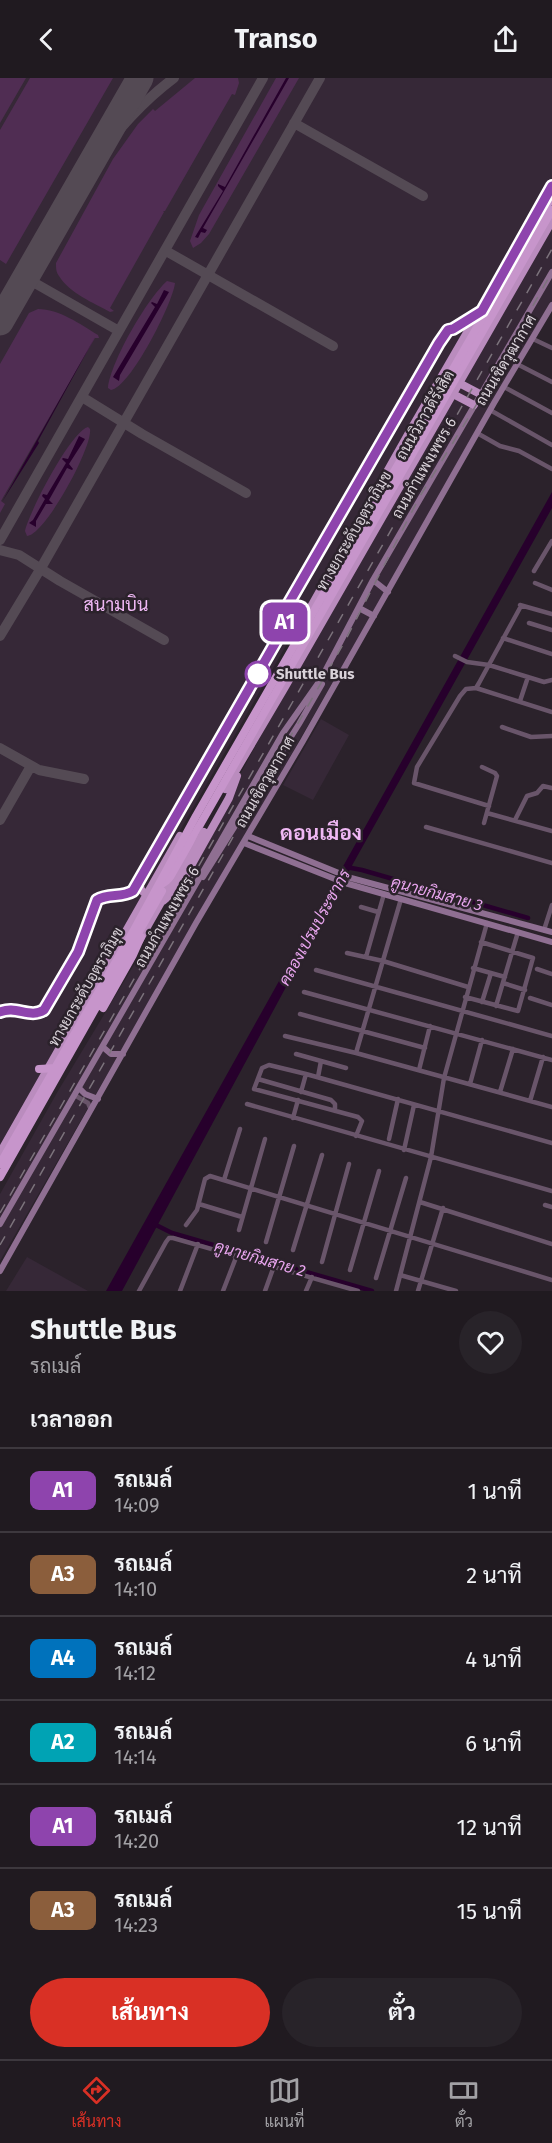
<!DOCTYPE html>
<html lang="th">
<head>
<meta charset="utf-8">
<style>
	:root { --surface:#201a20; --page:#282329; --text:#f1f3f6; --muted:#a2a1a5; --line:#3d383e; --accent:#d93025 }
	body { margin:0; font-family:"Fira Sans",Sarabun,sans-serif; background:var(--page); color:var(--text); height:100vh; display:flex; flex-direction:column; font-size:22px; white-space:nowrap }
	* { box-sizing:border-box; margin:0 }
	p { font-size:20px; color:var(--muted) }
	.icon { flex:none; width:33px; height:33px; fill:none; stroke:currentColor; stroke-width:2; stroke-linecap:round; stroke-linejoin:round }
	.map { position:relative; height:1213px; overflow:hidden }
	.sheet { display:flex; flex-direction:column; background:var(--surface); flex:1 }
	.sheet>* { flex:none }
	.badge { padding:0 12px; border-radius:9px; font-size:21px; line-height:39px }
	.map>.badge { position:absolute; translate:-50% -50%; box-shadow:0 0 0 3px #fff }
	h2 { padding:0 30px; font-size:22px; line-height:54px }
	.round { display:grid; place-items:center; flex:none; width:63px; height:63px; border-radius:32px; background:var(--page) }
	.head { display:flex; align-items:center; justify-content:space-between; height:102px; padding:0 30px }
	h1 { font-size:28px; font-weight:700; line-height:45px }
	.primary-button { display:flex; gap:12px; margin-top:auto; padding:12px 30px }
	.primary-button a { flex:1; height:69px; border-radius:36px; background:var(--accent); color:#fff; font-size:24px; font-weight:700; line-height:69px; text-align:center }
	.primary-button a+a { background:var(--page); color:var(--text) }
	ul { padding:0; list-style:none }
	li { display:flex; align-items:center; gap:18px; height:84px; padding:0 30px; border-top:2px solid var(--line) }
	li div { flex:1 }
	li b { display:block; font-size:22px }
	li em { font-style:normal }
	li .badge { min-width:66px; font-weight:700; text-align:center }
	header { display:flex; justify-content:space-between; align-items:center; height:78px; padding:0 30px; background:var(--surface); font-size:27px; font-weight:700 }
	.menu { display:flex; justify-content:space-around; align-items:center; height:84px; border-top:2px solid var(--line); background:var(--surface); font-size:16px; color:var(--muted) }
	.menu a { display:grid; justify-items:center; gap:3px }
	.menu .on { color:var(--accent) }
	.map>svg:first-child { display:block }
</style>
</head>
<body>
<header><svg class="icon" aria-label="back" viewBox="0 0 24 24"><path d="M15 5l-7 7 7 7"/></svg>Transo<svg class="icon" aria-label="share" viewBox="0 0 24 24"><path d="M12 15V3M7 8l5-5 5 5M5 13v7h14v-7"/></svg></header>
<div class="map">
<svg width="552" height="1213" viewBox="0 0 552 1213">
	<rect width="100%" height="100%" fill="#2b222b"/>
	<path fill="#362837" d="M0,0H552V103L0,1067Z
		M552,150V223L0,1183V1116L58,1013L167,832L277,628Z
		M321,641L349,657L313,722L283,707Z
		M27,1179L88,1213H6Z"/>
	<path fill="#502d53" d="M0,0H26L0,45Z
		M30,0H113L6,186L0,182V52Z
		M195,0H238L239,5L235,17L232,16L165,133H163L164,134L110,230L114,233L110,234C94,225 69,215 59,198C56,194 56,190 56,185L113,81L138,46L153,31L155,33Z
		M276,0H299L209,156L201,165L193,170L190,163L199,137Z
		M167,203L175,205C173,225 130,310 111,312L108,310C111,283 147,221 167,203Z
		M38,231C59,231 80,246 98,257L99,260H95L1,423L5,426L0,435V286L25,242L29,235Z
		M88,349L90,351C93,369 45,457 27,458L25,453C29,434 71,353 88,349Z"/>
	<path fill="#27002c" d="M286,0H289L203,150L207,152L205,155L201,154L198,160L195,159L223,113L218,108V106L225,109Z
		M164,212L169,214L120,297L119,303L113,299L155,229L151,225L152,224L157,226Z
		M95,259L38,363L39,365L2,424Z
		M79,358L85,361L69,386L73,391L72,392L67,390L49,422L53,426H46L36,443V449L29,445L33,442L45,421L42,418L43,416L47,417L66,385L62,381L63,380L68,381Z
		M552,414V430L340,809L122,1213H106Z"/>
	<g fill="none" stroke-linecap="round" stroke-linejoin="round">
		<path stroke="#27002c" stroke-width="4.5" d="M346,789L362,792L528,840
			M154,1146L172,1155L372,1213"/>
		<path stroke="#544a54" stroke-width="10" d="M294,45L423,118
			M87,93C112,58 139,26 174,0
			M166,173L333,268
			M26,200L119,253
			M82,319L142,356L246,415
			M0,462L263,0
			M0,472L19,477L60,503L164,562
			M0,558L41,490L320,0
			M0,670L39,692L84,701
			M0,742L31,688"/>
		<path stroke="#544a54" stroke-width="27" d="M0,244L140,0"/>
		<path stroke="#69556a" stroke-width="4.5" d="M533,261L552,270
			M517,286L552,304
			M504,309L552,335
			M490,332L552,367
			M477,355L500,368L519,373L552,391
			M534,493L552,463
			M535,505L552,512
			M520,527L552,536
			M529,545L552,552
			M503,560L552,576
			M455,578L467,584L489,587L544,604L552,602
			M476,610L552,634
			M520,623L528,599
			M502,649L531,659L552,658
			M482,689L495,695L497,698L484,745
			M489,728L414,705L417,689L460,618L466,611L476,610L479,605L521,528
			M487,735L552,753
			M515,742L527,718L537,715L543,708L552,710
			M426,749L552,785
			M361,829L378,834
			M544,852L552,827
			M347,875L383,883L468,909
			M366,879L384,816
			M473,890L505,899
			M537,891L552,896
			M316,892L552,958
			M503,905L525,912
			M304,914L552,982
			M465,919L518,933L533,880L481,864
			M530,920L552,927
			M482,924L491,895
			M496,928L518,854
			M300,936L425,970
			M285,958L356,975L552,1029
			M356,975L401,821
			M296,976L346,990
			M419,992L430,948
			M318,999L321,983
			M258,1001L331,1022L335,1026V1033
			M470,1006L482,962
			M301,1014L306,996
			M500,1014L513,971
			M76,1018L88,1025L91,1032
			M530,1023L543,979
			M247,1026L552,1113
			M293,1040L298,1022
			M356,1058L362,1043L358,1039L254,1011L262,990L269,987L306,996L552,1065
			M389,1061L398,1021
			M404,1072L414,1027
			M224,1102L240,1051
			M420,1124L552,1166
			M199,1126L242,1139
			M545,1127L552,1129
			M186,1147L197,1132L205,1101L210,1098L552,1202
			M239,1152L265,1061
			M266,1164L294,1068
			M293,1172L322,1077
			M322,1184L349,1086
			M350,1192L379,1093
			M400,1197L456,1213
			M376,1200L406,1100
			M139,1213L166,1164L169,1160H173L358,1213
			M180,1213L198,1166
			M223,1213L237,1177
			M265,1213L274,1188
			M306,1213L312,1199
			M396,1213L431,1079L444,1000L487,845
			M418,1213L443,1130"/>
		<path stroke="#8f6f92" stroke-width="6" d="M373,502L388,514
			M359,530L374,538
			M248,758L351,800L552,854
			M244,765L345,805L552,864
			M203,799L299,646L322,606
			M104,970L111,976H123
			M80,1011L85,1016L98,1021
			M0,1146L283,655L321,601L373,502L552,194
			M0,1193L196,845L303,663L494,325L552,227"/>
		<path stroke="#ba8cbe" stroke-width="8" d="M459,305L480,316
			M453,316L474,327
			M308,534L410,353L552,108
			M225,711L285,609L552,143
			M163,823L175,813L183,802L229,720L237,698
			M139,863L197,761
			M0,1075L180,758"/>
		<path stroke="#c795cb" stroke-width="8" d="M162,813L552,132"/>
		<path stroke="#7c737c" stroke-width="1.5" stroke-dasharray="10 10" stroke-linecap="butt" d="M0,1135L552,171
			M0,1167L345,563L420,418L480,321L552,194"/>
		<path stroke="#ba8cbe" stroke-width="8" d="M139,803L141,812L147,817C180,820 191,777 204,754"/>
		<path stroke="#c795cb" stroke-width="8" d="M103,930L133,877L141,859
			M39,991L56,990
			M0,1086L134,852L196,738L552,119
			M0,1099L162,813"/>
	</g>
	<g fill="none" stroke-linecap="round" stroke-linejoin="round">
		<g stroke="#fff" stroke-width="14">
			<path id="line" d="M0,934C16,927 30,941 44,932L78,874L97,822C108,815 122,820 133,813L285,548L284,536L286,530L439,265L448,252L453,251L482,233L552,108"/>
		</g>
		<use href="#line" stroke="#8e44ad" stroke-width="9"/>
	</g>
	<circle fill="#fff" stroke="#8e44ad" stroke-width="3" cx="258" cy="596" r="12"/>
	<g text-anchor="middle" stroke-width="5" stroke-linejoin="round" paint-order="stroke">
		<g font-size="15" fill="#dad3da" stroke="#2b222b">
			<text transform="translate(506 282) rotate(-59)" y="5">ถนนเชิดวุฒากาศ</text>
			<text transform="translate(425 337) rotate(-60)" y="5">ถนนวิภาวดีรังสิต</text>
			<text transform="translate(424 390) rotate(-60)" y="5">ถนนกำแพงเพชร 6</text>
			<text transform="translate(354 453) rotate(-60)" y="5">ทางยกระดับอุตราภิมุข</text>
			<text transform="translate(265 704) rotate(-60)" y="5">ถนนเชิดวุฒากาศ</text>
			<text transform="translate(167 839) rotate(-60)" y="5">ถนนกำแพงเพชร 6</text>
			<text transform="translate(86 909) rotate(-60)" y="5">ทางยกระดับอุตราภิมุข</text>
		</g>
		<g font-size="15" font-weight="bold" fill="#dad3da" stroke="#2b222b" text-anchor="start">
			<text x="276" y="601">Shuttle Bus</text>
		</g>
		<g font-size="16" font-style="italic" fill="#e8a5ee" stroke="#2b222b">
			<text transform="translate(437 815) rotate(15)" y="6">คูนายกิมสาย 3</text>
			<text transform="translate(314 849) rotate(-61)" y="6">คลองเปรมประชากร</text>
			<text transform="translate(260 1180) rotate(16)" y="6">คูนายกิมสาย 2</text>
		</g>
		<g font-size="18" fill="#efb8f4" stroke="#2b222b">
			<text x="116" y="533">สนามบิน</text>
		</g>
		<g font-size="21" font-weight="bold" fill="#efb8f4" stroke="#2b222b">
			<text x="321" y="762">ดอนเมือง</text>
		</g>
	</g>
</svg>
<b class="badge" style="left:285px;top:544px;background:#8e44ad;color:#fff">A1</b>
</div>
<section class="sheet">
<div class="head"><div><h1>Shuttle Bus</h1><p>รถเมล์</p></div><a class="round"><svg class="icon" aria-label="heart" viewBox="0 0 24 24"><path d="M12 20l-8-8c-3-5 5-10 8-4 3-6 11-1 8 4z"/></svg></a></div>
<h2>เวลาออก</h2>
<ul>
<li><span class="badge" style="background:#8e44ad;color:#fff">A1</span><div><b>รถเมล์</b><p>14:09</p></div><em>1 นาที</em></li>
<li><span class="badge" style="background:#8b5e3c;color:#fff">A3</span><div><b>รถเมล์</b><p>14:10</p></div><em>2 นาที</em></li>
<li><span class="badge" style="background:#0072bc;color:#fff">A4</span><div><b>รถเมล์</b><p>14:12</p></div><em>4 นาที</em></li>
<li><span class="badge" style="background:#00a3b4;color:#fff">A2</span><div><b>รถเมล์</b><p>14:14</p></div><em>6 นาที</em></li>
<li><span class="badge" style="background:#8e44ad;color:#fff">A1</span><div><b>รถเมล์</b><p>14:20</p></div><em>12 นาที</em></li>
<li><span class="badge" style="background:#8b5e3c;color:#fff">A3</span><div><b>รถเมล์</b><p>14:23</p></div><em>15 นาที</em></li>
</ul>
<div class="primary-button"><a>เส้นทาง</a><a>ตั๋ว</a></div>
</section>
<nav class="menu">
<a class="on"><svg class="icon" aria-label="directions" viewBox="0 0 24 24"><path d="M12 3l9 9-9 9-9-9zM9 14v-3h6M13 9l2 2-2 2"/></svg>เส้นทาง</a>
<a><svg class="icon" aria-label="map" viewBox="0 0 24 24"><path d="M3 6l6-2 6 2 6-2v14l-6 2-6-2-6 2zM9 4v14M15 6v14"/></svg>แผนที่</a>
<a><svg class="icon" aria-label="tickets" viewBox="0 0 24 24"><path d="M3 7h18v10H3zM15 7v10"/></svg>ตั๋ว</a>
</nav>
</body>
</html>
